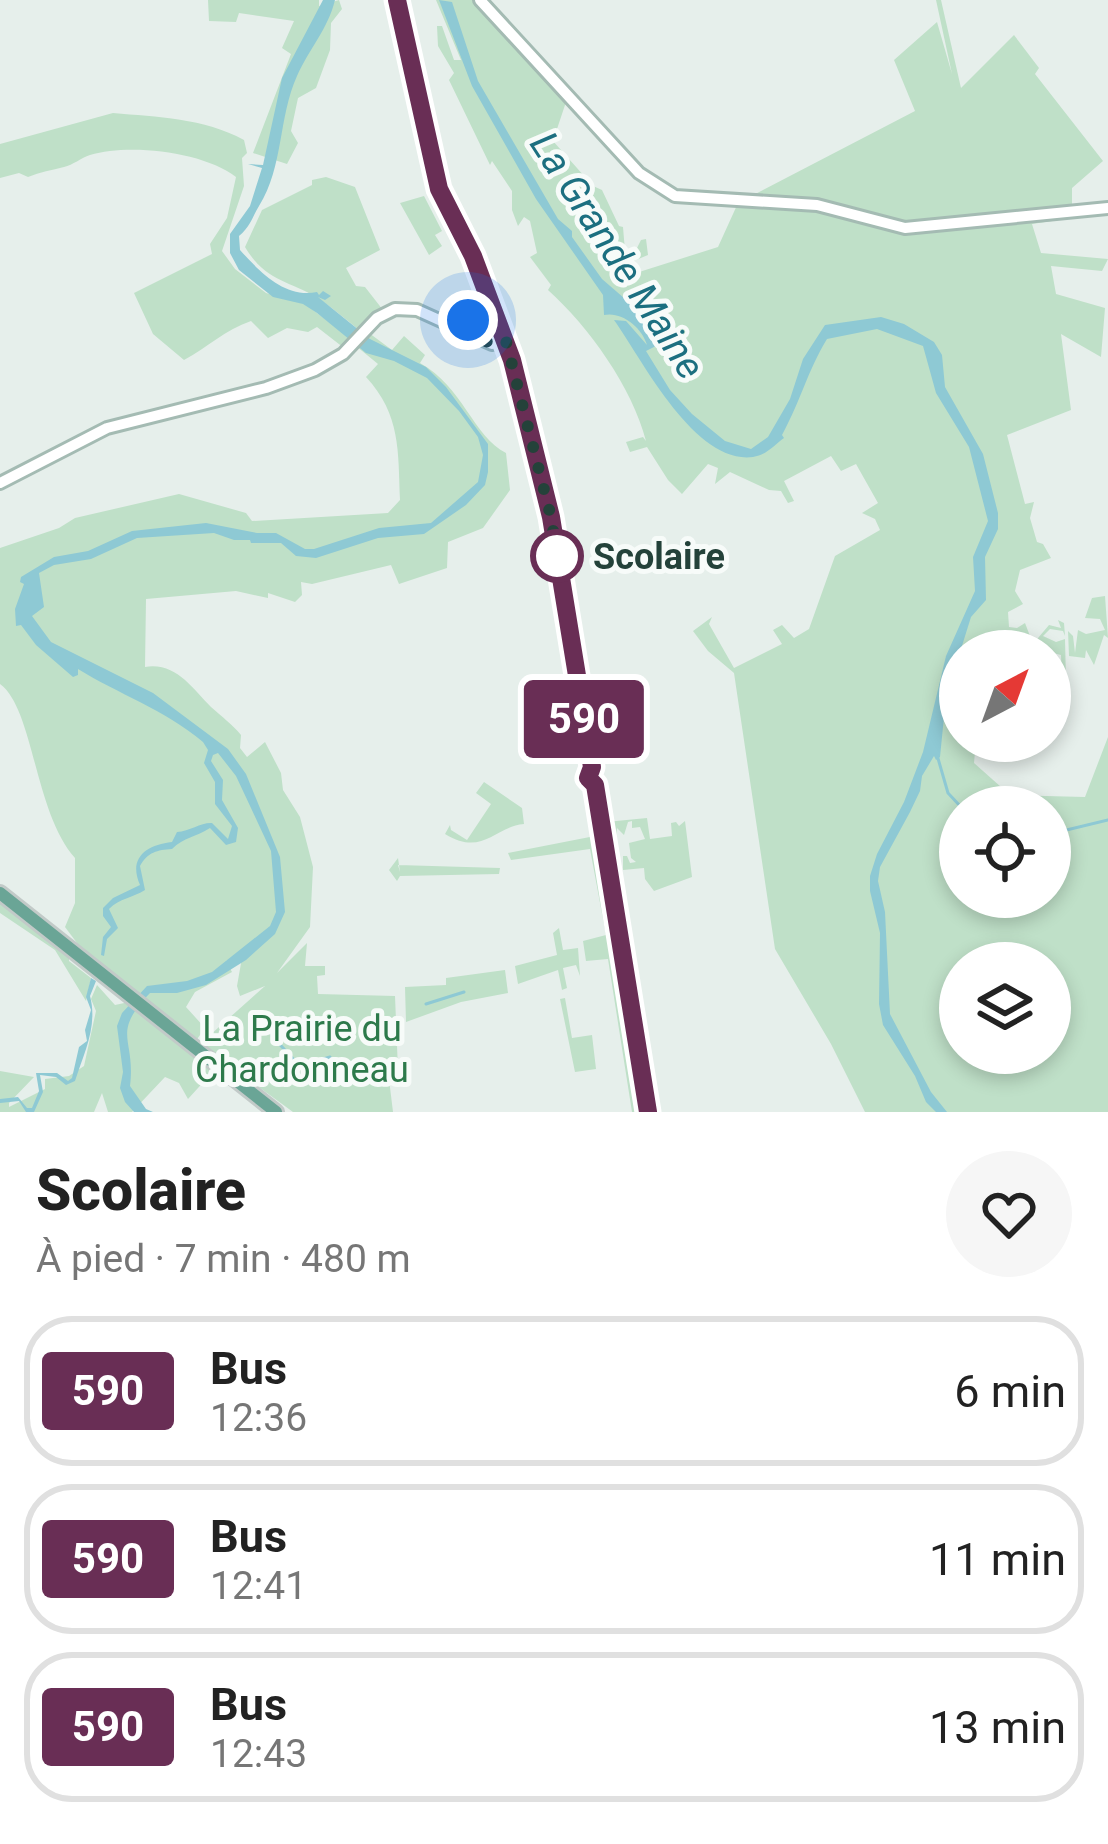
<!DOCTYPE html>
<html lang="fr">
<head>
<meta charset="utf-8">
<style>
	:root { --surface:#fff; --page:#f6f6f6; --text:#222; --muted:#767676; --line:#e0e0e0 }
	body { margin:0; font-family:Roboto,sans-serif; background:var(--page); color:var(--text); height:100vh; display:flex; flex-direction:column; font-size:45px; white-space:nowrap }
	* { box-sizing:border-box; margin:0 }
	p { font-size:39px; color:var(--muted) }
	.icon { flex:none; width:66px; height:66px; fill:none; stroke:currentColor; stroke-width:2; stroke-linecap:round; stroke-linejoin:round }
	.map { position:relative; height:1112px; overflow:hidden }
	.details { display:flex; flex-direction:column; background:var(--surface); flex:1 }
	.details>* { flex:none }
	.badge { padding:0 24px; border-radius:9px; font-size:42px; line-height:78px }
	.needle { width:78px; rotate:41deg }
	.tools { position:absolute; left:939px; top:630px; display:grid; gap:24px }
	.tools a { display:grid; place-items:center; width:132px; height:132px; border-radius:50%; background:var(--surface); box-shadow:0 6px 18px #0003; font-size:60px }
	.you { position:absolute; width:60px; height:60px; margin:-30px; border:9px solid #fff; border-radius:50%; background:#1a73e8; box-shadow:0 0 0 18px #1a73e833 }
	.map>.badge { position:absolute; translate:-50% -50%; box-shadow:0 0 0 6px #fff }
	.round { display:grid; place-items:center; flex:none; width:126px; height:126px; border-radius:63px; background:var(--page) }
	.overview { display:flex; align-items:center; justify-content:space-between; height:204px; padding:0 36px }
	h1 { font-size:57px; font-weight:800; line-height:90px }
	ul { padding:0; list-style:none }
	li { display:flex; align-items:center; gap:36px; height:150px; margin:0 24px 18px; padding:0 12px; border:6px solid var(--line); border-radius:48px }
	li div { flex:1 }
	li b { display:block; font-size:45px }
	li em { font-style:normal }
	li .badge { min-width:132px; font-weight:700; text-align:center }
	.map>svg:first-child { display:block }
</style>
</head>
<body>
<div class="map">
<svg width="1108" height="1112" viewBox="0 0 1108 1112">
	<rect width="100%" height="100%" fill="#e6efeb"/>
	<path fill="#bfe0c8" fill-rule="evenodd" d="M208,0H319V6L339,0L342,9L331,23L330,50L316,88L298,98L291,131L298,143L287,164L253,153L291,54L282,48L294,21L239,13L236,22L209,21Z
		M436,0H477L566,102L553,141L593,186L602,190L619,226L623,227L625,251L629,249L633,256L641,240L646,239L648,255L631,262L636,273L718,247L738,203L915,111L894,60L937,22L952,74L936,0H941L961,88L1014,35L1039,68L1035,74L1103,161L1072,188V218L1032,224L1041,253L1108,259L1102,271L1051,266L1056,294L1105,308L1101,357L1061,334L1071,410L1007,435L1025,504L1034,502L1030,518L1037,542L1043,544L1051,558L1020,570L1015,591L1023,604L1008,612L1009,627L1017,628L1025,623L1033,644L1049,625L1061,628L1058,620L1064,623L1065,636L1063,631L1050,629L1043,636L1056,642L1065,639L1066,681H1062L1061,655L1037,649L1027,651L1025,642L1019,639L1020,633L1011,631L1012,641L1002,638L1009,645L1003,646L1001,651H960V741H976L974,763L1010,795L1085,797L1108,737V1112H865L831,1044L775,949L734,673L708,651L693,631L712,617L709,624L734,668L782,644L773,630L782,625L794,638L809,629L835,556L880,530L875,519L862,513L878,503L856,464L841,471L831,456L784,481L794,501L788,503L781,491L769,490L730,472L715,484L718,468L708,464L682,494L668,480L647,447L630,452L626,442L643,437L646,441C632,387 589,327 548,290L551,285L530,257L537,253L530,221L524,217L518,226L512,210V191L492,161L490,165L449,80L454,73L438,46L437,26H442L454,60H461ZM960,807H1050V897H960ZM960,963H1050V1053H960Z
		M113,113C157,117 204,118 244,140L247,153L242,158L244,186L222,251L235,269L266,293L305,304L353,340L344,348L317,327L308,332L287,328L268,338L251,321C225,330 208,347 184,360L153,334L134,293L212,254L210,244L227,218L236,177C204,152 130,143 90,155C81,158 73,165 64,167C52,170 40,172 28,177L19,173L0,178V144Z
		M326,177L355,187L380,250L346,268L356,286L365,287L383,310L360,331C348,321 335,310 322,301C291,280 267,284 245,247L262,210L312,185V180Z
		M424,196L442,231L435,235L442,246L429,255L400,203Z
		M369,333L392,350L404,336L425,355L420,363C463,387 473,436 506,453L510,490L483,528L448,542L447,568L399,584L391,565L312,584L301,582L302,595L295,602L268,593V598L236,591L146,599L145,667C176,662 192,688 211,707C222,717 232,724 241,735L240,748L247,757L265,742L281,773L283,790L300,817L313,867L310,927L277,973L307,943L305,966H325V975L317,976L318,994L395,996L398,1070L388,1071L393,1112H293L200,1044L265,986L240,996L237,986L243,952L226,961L232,972L195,992L186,1007L205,1028L195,1042L86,955L65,927L75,903V858C34,812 34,709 0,684V548L59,528L75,518L179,494L246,513L252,521L388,513L400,500C398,451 401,415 366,377L378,364L356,346Z
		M1105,596L1108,638L1104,635L1094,665L1086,650L1085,658L1069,656L1068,631L1073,636L1075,653L1078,630L1086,634L1105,630L1100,619L1085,618L1092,598Z
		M484,782L522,808L524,824C493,827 483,857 445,834L450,825L451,830L467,840L491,804L476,793Z
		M647,818L650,839L672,836L671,823L676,822L679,826L685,821L692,877L654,891L645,879L644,868L623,870V856H627L630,863L636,862L631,858L629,843L645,839L640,827L632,828V821L628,822L624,835L617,828L615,846H608L606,822Z
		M600,835L644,1112H632L608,959L586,961L583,941L606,935L590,849L511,860L508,853Z
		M398,858L400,872L398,865L500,868L499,874L400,876L397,881L389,870Z
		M0,898L69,951V961L91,978L86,1001L55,950L0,913Z
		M559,928L563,950L578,948L580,976L576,965L563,968L567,988L562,990L558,970L518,984L515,966L557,955L553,933Z
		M505,970L508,993L461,1002L406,1022L405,987L446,985V978Z
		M97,985L115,1005L129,1002L210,1066L208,1077L188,1099L179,1083L165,1077L132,1112H108L102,1093L94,1112H0V1071L34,1077L9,1103V1107L45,1089V1079L69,1076L84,1066L96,1011L91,999Z
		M565,998L572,1038L592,1035L596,1069L575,1072L560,999Z"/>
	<path fill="#8ec9d4" d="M323,0H335C328,29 309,49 297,76C278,118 284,166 259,206C252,217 251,226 239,236L240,250C258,270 285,299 317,292L319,295L323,291L331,296L325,300L318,297L370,339L426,367L446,387L488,444V472L485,485L466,505L424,534L378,538L316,558L296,556L281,543H251L250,540H234L214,533L137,538L91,559L54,565L39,573L44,607L32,616L51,642L153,693L228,749L246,774L280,857L285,912L275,934L246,960L206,985L177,993H150C110,1035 136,1037 130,1086L146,1109L153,1112H134L125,1102L120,1088L123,1072L117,1026L122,1013L147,986L187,981L212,972L270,926L276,912L271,851L236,776L218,753L213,755L211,761L223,780L222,800L238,828L236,842L226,845L210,828C196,837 184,837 172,849C157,850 148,852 140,866L145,890C132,898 120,898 109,909L118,928L107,939L104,956L101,955L103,937L111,927L103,916V908L113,898L140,885C128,858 146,845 172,842L177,832C190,831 202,822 212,823L228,839L232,826L215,804V782L204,763L208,750L203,742C164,709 118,694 78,669V675L73,677L36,645L21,625L16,626L15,609L24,584L20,582L21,577L54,557L88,551L132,531L206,523L257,533H276L305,549H314L379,528L431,523L478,482L483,455L478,437L459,411L427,378L394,361L366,353L317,313L303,304L273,297L239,270L230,253V234L250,206L262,168L248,164L263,165L282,78Z
		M439,0L452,2L478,81L558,219L572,231V237L602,279L639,311L649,331L662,343L646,351L670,390L692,414L725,441L751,449L768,437L790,399L803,359L825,325L881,317L904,324L934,342L942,355L945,387L983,454L998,513V529L985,557L986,600L971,617L946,697L940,757L936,760L934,756L922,776L920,791L910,812L880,867L878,881L885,912L890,1014L931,1092L947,1112H936L926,1102L915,1076L883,1025L879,1004L880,933L870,891V876L877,854L904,802L923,752L946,656L975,591L973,557L988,521L969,447L936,393L923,346L877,329L827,339C807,372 802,398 782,435L784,438C774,445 767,455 753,457C694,465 641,357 614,320L626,321L647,345C642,327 621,311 604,315L603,295L536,199L472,86Z
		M91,978L96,981L90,996C98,1026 84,1053 75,1081L66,1085L56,1077L40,1075L43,1092L34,1112H26L19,1101L0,1103V1099L18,1097L27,1108H32L39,1091L36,1073H57L68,1081L72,1078L79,1047L87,1041L85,1030L91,1010L86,997Z"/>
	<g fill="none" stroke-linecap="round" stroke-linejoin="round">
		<path stroke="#8ec9d4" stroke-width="3" d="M937,755L948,793L961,807
			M1050,834L1108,820
			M426,1004L464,992
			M272,1036L295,1061L310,1063L330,1057"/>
		<g stroke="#a4bbb3" stroke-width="16">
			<path id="secondary" d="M480,0L639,173L675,196L817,205L905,228L1108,208
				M459,329L492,304
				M0,483L107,428L266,388L315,370L343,354L377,318L395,309L417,310L492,344L505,341"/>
		</g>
		<g stroke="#c2cac8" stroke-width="18">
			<path id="primary" d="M397,0L434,157
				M436,166L440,192L473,256L512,360L551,517L593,773
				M595,785L648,1112
				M0,893L276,1112"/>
		</g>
		<use href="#secondary" stroke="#fff" stroke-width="10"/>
		<use href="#primary" stroke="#6aa596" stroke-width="12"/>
	</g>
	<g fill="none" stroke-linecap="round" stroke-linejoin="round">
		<g stroke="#fff" stroke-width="27">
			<path id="line" d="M397,0L439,189L473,256L512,360L551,517L592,767L588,778L595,785L648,1112"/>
		</g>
		<use href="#line" stroke="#692e55" stroke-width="18"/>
		<path stroke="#24423a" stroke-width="12" stroke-dasharray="0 21.6" d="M468,320L459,329L492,344L506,341L551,517L557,556"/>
	</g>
	<circle fill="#fff" stroke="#692e55" stroke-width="6" cx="557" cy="556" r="24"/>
	<g text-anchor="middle" stroke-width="10" stroke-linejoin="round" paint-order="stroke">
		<g font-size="36" font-weight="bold" fill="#24423a" stroke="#f7fbf9" text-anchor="start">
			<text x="593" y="569">Scolaire</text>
		</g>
		<g font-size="36" fill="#2d7a4b" stroke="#f7fbf9">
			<text x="302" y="1041">La Prairie du<tspan x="302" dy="41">Chardonneau</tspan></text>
		</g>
		<g font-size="39" font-style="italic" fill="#1c6f80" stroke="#f7fbf9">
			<text transform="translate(618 255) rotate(57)" y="14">La Grande Maine</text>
		</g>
	</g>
</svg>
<div class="tools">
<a><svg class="needle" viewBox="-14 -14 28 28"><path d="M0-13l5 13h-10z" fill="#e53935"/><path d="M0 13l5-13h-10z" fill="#767676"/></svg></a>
<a><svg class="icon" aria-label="locate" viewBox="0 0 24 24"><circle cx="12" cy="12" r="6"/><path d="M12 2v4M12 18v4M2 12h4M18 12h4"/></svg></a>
<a><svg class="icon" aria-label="layers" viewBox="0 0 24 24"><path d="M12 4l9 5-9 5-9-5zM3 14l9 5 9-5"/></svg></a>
</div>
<div class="you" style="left:468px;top:320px"></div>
<b class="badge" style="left:584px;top:719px;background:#692e55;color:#fff">590</b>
</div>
<section class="details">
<div class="overview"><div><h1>Scolaire</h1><p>À pied · 7 min · 480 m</p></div><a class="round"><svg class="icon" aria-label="heart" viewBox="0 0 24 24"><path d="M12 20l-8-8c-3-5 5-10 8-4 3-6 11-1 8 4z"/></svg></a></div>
<ul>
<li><span class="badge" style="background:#692e55;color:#fff">590</span><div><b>Bus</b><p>12:36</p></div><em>6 min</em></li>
<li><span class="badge" style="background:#692e55;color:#fff">590</span><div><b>Bus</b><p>12:41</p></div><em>11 min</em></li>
<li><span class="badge" style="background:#692e55;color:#fff">590</span><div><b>Bus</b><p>12:43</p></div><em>13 min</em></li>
</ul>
</section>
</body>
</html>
